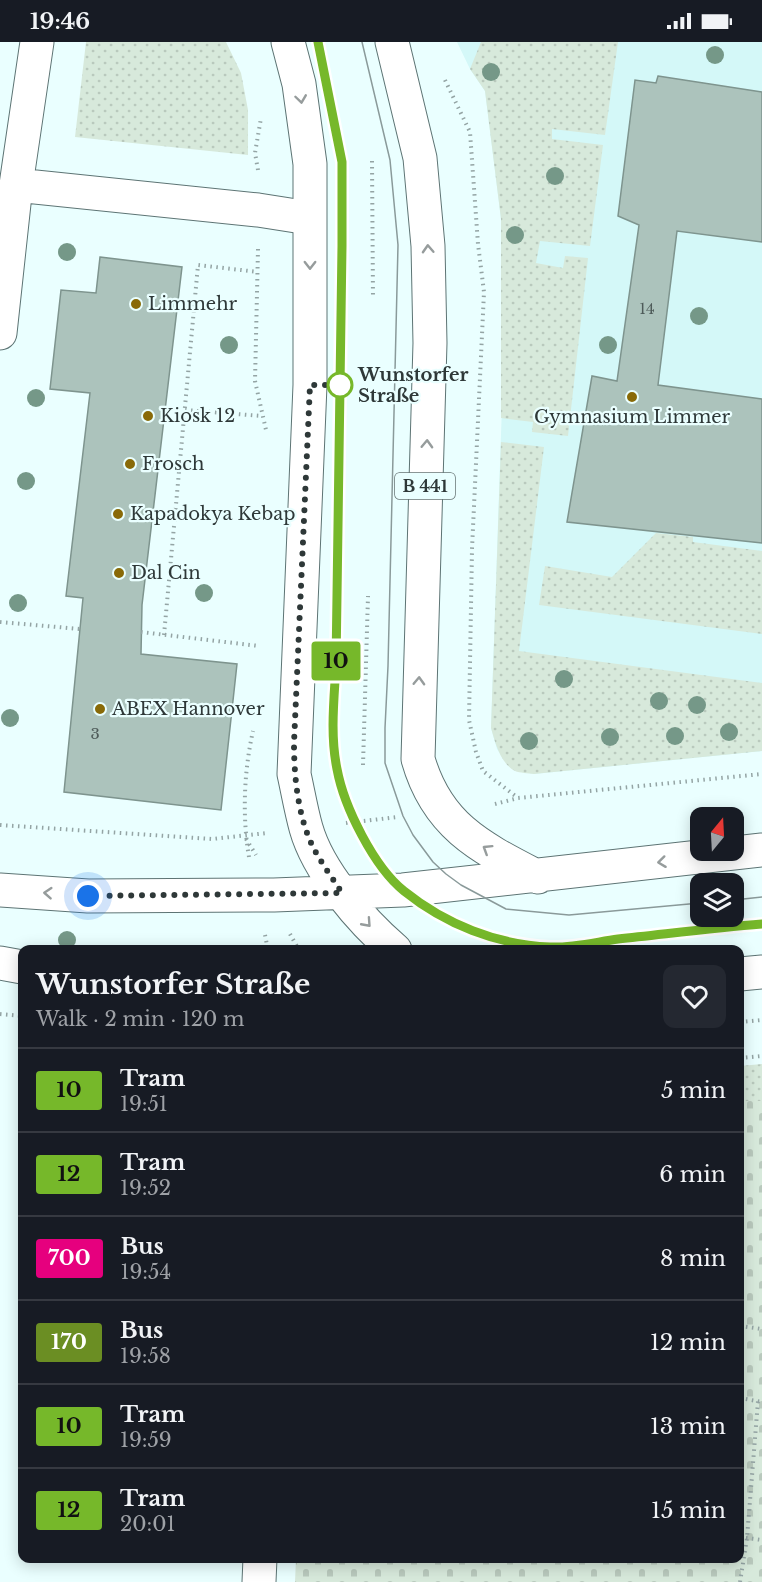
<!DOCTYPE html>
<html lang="en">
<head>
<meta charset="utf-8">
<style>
	:root { --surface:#171b24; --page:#242831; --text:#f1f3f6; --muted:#9ea1a6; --line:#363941 }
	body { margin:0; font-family:"Libre Baskerville",serif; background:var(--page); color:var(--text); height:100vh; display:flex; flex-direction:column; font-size:22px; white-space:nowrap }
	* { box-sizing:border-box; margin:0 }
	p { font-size:20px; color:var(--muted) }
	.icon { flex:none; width:33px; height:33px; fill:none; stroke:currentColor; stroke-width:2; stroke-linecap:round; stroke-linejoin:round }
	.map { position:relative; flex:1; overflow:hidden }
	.sheet { position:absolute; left:18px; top:903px; width:726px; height:618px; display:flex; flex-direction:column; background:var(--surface); border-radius:12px; box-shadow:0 3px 15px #0003 }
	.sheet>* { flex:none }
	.badge { padding:0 12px; border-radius:4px; font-size:21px; line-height:39px }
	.needle { width:39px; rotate:18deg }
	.controls { position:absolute; left:690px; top:765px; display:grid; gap:12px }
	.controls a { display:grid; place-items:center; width:54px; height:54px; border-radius:12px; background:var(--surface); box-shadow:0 3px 15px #0003; font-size:30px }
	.you { position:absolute; width:30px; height:30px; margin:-15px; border:4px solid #fff; border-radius:50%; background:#1a73e8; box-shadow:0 0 0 9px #1a73e833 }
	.map>.badge { position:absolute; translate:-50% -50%; box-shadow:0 0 0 3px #fff }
	.round { display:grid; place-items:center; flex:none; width:63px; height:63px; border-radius:12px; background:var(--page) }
	.overview { display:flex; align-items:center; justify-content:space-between; height:102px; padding:0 18px }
	h1 { font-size:28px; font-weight:700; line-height:45px }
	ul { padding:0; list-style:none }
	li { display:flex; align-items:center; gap:18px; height:84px; padding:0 18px; border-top:2px solid var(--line) }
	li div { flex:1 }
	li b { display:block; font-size:22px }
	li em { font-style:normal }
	li .badge { min-width:66px; font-weight:700; text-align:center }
	.status { display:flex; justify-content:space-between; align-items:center; height:42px; padding:0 30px; background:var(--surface); direction:ltr }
	.status svg { height:16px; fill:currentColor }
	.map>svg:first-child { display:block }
</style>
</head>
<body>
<div class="status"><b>19:46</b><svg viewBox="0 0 49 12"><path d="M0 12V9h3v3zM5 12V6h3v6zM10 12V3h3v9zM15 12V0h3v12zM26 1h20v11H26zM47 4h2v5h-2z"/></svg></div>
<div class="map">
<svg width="762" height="1540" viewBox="0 0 762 1540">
	<defs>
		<pattern id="grass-dots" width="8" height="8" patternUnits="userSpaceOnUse" patternTransform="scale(1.5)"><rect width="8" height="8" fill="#d7e9db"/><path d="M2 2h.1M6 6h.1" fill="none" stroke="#b9c9bd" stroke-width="1.8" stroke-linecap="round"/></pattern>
		<pattern id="cemetery-stones" width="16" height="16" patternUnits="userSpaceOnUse" patternTransform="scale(1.5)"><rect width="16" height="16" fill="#d7e9db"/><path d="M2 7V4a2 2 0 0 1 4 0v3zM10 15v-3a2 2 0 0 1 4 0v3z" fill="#b9c9bd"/></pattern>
	</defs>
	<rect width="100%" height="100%" fill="#eaffff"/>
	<path fill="#d4f8f8" d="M457,0H762V709L534,732L514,728L508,723L497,707L491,686L503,334L501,177L485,49L470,27Z"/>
	<path fill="url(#grass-dots)" d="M86,0H226L241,31L248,68V113L75,95Z
		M481,0H618L605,93L552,87V97L603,103L590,204L540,199L536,221L563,226L565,214L588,216L568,394L532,390L533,380L501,376V177L485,49L470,27Z
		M501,400L544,405L519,609L762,641V709L534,732C528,731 520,731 515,729C500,721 495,700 491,686Z
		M656,491L693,495V500L762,509V592L539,563L545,524L612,535Z
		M762,1022V1059H740V1024Z"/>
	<path fill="url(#cemetery-stones)" d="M740,1059H762V1540H295L296,1517L740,1516Z"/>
	<path fill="#acc3bc" stroke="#7e948e" stroke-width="1.5" d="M658,34L762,50V200L677,189L658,343L762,357V501L567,480L592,334L617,339L639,183L618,174L635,38L656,41Z
		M100,215L182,225L142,563L141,612L237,622L221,768L64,750L83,556L66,554L90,351L50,347L61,248L96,251Z"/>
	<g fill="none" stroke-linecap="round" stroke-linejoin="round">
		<g stroke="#5d7474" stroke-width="35">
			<path id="minor" d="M16,143L258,168L309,176
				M0,291L16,143L37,0
				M259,1540L260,1516"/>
		</g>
		<g stroke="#5d7474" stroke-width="35">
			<path id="major" d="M288,0L299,42L310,122V343L294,732C298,750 301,768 306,786C318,829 361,879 395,908
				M392,0L420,116L428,204L430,301L418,717C437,784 480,805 538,835
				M0,848L88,854L274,853L403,848L762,808
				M0,921L22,925
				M740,932L762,930"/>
		</g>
		<path stroke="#94a4a4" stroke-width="4" stroke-dasharray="1.5 4.5" stroke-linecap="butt" d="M445,38L470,90L478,202L484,250L472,507L469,678L476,710L483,729L518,756
			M372,119L373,256
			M258,128L255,111L261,76
			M258,207L255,339L266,388
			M185,368L262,374
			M0,580L80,587
			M141,590L259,604
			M164,593L198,223L258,230
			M363,723L368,554
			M495,762L518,756L762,732
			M346,781L398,775
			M0,783L212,797L267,791
			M246,797L256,813
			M249,815C242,774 244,729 253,689
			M290,892L299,908
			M265,893L268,908
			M0,972L22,974
			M740,980L762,978
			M740,1016L762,1014
			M740,1284L762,1287
			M740,1356L762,1360
			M740,1495L762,1498
			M740,1540L747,1496L758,1359"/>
		<use href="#minor" stroke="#fff" stroke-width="33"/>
		<use href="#major" stroke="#fff" stroke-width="33"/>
		<path stroke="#8a9a9a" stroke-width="1.5" d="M318,0L342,120L336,623C334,658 330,693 337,727C344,765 374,824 404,849C445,882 497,903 550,905C572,906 596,900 618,897C666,892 714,887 762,882
			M362,0L390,118L398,203L388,624L385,686V721L403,774L413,793L433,820L446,832L461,843L506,867L569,873L700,861
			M734,858L762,855"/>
	</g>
	<g fill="#759888">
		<circle cx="715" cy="13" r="9"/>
		<circle cx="491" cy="30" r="9"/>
		<circle cx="555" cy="134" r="9"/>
		<circle cx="515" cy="193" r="9"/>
		<circle cx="67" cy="210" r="9"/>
		<circle cx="699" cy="274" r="9"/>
		<circle cx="229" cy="303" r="9"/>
		<circle cx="608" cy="303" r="9"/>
		<circle cx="36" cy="356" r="9"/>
		<circle cx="26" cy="439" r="9"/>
		<circle cx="204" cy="551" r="9"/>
		<circle cx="18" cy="561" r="9"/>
		<circle cx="564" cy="637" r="9"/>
		<circle cx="659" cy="659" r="9"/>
		<circle cx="697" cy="663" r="9"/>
		<circle cx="10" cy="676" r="9"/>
		<circle cx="729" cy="690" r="9"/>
		<circle cx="675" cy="694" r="9"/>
		<circle cx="610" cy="695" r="9"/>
		<circle cx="529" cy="699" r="9"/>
		<circle cx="67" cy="898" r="9"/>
	</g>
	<defs><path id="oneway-chevron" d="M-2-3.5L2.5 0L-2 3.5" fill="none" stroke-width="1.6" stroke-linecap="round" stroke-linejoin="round" transform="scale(1.5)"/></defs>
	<g stroke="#969c9c">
		<use href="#oneway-chevron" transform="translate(301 57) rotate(82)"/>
		<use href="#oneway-chevron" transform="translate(428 207) rotate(-93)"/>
		<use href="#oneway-chevron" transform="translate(310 223) rotate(90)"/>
		<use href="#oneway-chevron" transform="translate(427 402) rotate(-88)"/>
		<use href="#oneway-chevron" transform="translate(419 639) rotate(-88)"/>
		<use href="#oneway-chevron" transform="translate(487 807) rotate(-148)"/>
		<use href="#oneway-chevron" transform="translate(662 820) rotate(173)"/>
		<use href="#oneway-chevron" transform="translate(48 851) rotate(-176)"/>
		<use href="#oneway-chevron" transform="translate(367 881) rotate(48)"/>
	</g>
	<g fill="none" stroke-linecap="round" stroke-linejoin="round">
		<g stroke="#fff" stroke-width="14">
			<path id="line" d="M318,0L342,120V204L336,623C334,658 330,693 337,727C344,765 374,825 404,849C445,882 497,903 550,905C572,906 596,900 618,897C666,892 714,886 762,882"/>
		</g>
		<use href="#line" stroke="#76b82a" stroke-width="9"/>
		<path stroke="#2e3838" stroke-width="6" stroke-dasharray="0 10.8" d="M88,854L342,851C333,837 322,822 314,807C298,776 294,735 294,701L310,343H340"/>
	</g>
	<g fill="#896a08" stroke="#eaffff" stroke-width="2">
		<circle cx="136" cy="262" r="6"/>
		<circle cx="632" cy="355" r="6"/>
		<circle cx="148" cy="374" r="6"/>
		<circle cx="130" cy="422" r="6"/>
		<circle cx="118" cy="472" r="6"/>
		<circle cx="119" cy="531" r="6"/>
		<circle cx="100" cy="667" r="6"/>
	</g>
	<circle fill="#fff" stroke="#76b82a" stroke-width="3" cx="340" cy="343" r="12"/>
	<g text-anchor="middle" stroke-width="4.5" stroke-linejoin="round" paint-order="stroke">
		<g font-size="15" fill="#4e5b59">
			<text x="647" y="272">14</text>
			<text x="95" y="697">3</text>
		</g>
		<rect fill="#eaffff" stroke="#667474" stroke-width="1.5" x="395" y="431" width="60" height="26" rx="4.5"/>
		<g font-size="16" font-weight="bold" fill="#2e3838">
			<text x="425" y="450">B 441</text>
		</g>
		<g font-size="18" fill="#2e3838" stroke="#eaffff" text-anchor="start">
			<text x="148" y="268">Limmehr</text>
			<text x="160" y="380">Kiosk 12</text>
			<text x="632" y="381" text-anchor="middle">Gymnasium Limmer</text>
			<text x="142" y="428">Frosch</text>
			<text x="130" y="478">Kapadokya Kebap</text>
			<text x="131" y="537">Dal Cin</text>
			<text x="112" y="673">ABEX Hannover</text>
		</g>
		<g font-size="18" font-weight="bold" fill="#2e3838" stroke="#eaffff" text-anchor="start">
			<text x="358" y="339">Wunstorfer<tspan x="358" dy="21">Straße</tspan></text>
		</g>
	</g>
</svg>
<div class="controls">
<a><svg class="needle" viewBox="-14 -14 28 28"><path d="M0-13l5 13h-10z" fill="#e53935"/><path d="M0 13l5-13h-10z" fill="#9ea1a6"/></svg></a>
<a><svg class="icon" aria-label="layers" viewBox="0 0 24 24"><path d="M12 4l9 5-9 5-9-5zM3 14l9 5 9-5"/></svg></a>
</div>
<div class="you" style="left:88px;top:854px"></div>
<b class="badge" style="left:336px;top:619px;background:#76b82a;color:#111">10</b>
<section class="sheet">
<div class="overview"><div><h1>Wunstorfer Straße</h1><p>Walk · 2 min · 120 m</p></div><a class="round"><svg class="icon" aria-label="heart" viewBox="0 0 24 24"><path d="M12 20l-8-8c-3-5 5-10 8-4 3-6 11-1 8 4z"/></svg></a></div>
<ul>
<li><span class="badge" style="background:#76b82a;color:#111">10</span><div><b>Tram</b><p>19:51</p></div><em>5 min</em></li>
<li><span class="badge" style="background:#76b82a;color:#111">12</span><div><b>Tram</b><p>19:52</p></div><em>6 min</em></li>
<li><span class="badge" style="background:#e6007e;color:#fff">700</span><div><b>Bus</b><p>19:54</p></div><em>8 min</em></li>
<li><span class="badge" style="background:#6b8e23;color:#fff">170</span><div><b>Bus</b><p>19:58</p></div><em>12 min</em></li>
<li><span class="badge" style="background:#76b82a;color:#111">10</span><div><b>Tram</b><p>19:59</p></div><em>13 min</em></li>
<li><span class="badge" style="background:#76b82a;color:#111">12</span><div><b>Tram</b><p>20:01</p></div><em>15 min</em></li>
</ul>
</section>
</div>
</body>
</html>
